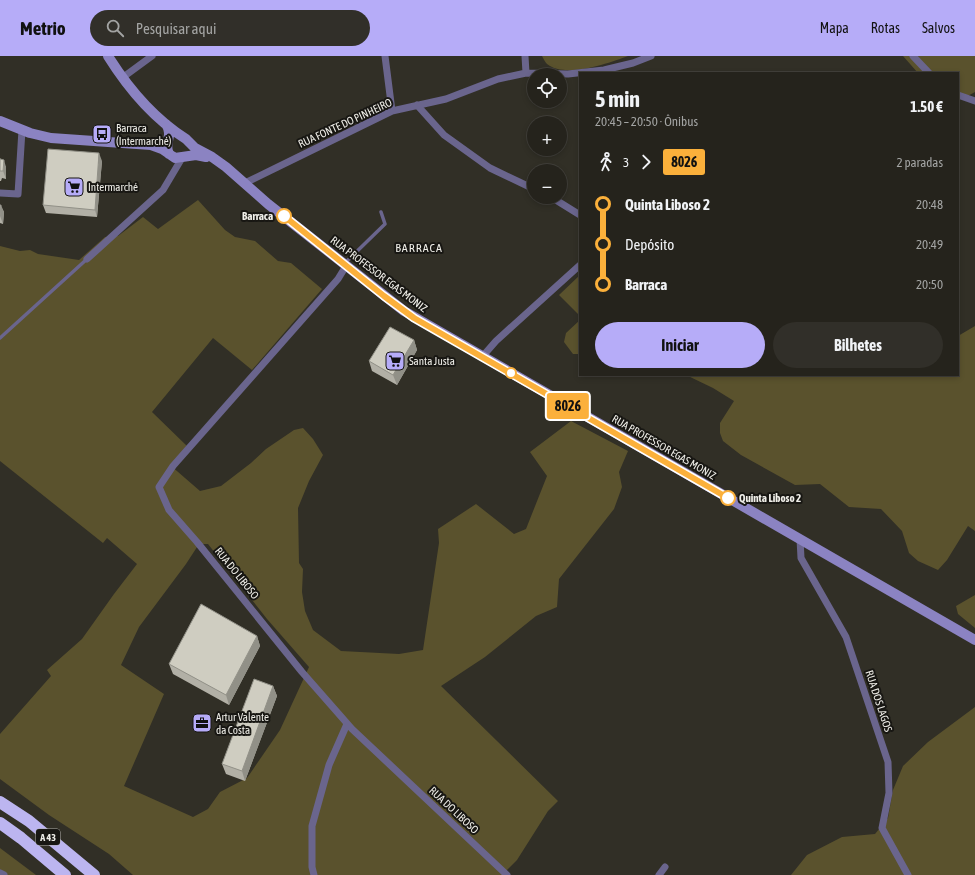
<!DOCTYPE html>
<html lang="pt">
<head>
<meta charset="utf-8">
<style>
	:root { --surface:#25231c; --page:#312f29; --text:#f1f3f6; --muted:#a3a4a3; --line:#42403b; --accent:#b6acf8 }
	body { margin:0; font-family:"Asap Condensed",sans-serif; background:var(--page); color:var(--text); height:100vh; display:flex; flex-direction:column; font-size:15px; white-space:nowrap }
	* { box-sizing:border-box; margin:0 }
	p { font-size:13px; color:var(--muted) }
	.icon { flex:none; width:22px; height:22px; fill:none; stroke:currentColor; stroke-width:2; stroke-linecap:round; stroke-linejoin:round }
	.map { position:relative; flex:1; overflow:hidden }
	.panel { position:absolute; left:579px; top:16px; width:380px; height:304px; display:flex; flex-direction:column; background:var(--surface); border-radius:0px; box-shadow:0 2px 6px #0003,0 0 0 1px var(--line) }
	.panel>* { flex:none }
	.badge { padding:0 8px; border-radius:3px; font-size:14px; line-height:26px }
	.fabs { position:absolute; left:527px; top:12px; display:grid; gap:8px }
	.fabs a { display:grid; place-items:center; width:40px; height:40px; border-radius:50%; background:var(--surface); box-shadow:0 2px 6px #0003,0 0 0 1px var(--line); font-size:20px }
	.map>.badge { position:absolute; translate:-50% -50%; box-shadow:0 0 0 2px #fff }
	.legs { display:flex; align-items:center; gap:6px; height:44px; padding:0 16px; font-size:13px }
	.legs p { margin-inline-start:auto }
	.headline { display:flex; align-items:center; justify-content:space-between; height:68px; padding:0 16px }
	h1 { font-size:22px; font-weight:700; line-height:30px }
	.action { display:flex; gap:8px; margin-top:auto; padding:8px 16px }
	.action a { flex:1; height:46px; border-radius:24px; background:var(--accent); color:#111; font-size:16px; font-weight:700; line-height:46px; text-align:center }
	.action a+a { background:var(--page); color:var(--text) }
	ul { padding:0 16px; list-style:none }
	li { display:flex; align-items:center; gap:14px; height:40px; font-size:15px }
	li i { display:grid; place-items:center; width:6px; height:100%; margin:0 5px; background:currentColor }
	li i::after { content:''; width:10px; height:10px; margin:-5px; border:3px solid; border-radius:50%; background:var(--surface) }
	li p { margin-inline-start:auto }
	li:first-child i { background:linear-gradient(#0000 50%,currentColor 0) }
	li:last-child i { background:linear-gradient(currentColor 50%,#0000 0) }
	header { display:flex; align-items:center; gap:24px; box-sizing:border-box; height:56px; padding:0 20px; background:var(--accent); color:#111 }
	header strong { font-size:19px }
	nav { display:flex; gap:22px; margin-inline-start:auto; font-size:14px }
	.search { width:280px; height:36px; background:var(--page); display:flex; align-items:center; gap:10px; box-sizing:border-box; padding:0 14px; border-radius:22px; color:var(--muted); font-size:15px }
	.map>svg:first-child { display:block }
</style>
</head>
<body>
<header>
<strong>Metrio</strong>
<div class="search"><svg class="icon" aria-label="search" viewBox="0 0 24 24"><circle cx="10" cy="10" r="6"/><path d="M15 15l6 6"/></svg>Pesquisar aqui</div>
<nav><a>Mapa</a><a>Rotas</a><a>Salvos</a></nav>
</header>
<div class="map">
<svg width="975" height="819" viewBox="0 0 975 819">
	<rect width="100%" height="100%" fill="#312f26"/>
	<path fill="#5a522d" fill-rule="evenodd" d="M542,0H628C609,7 565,23 547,8C545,6 543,2 542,0Z
		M903,0H975V36L964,42L958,40V17H918Z
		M198,144L225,174L235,181L255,185L278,205L291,207L322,233L252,314L213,282L152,356L188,391L170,409L200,435L221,430L251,407L266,393L294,374L303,372L313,383L323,399L309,425L298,452L299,507L303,513L302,536L305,555L313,574L341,595L399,598L423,594L439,487L438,473L476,448L514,478L526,473L547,420L530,396L571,365L628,395L619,416L622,431L614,453L559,523L557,551L536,560L485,601L441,630L558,745L548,755L517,804L502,819H133L109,798L49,759L0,723V678L51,620L47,614L82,583L114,538L137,508L107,482L103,487L0,405V190L20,195L30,194L38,198L79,204L105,181L118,180L143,161L158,173ZM199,488H208L267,563L309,611L280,674L247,722L220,736L208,753L193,761L124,730L164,638L121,609L139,571L186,508Z
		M580,219V260L559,239Z
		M580,264V298H573L564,286L566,277Z
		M975,270V475L968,470L947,504L938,514L918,505L909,497L902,475L881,453L849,451L820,428L795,429L741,399L723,385L720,377V367L734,345L713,332L686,319H958V280Z
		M975,539V572L958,558L956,550Z
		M975,651V819H791L807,799L842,781L875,778L888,762L893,734L903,710L928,686Z
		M0,792L36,819H0Z"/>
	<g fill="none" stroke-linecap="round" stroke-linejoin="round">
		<path stroke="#6a658d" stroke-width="3.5" d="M346,209L347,205L385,168L381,156
			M0,282L87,203"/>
		<path stroke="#6a658d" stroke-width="7" d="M385,0L392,55
			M525,0L526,17
			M913,0L929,17
			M122,22L152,0
			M958,39L975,45
			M417,49L444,79L490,112L534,133
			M245,127L392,55L446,43L498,23L526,17L568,18L604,14L633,7L651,0
			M0,137L18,138L22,74
			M551,141L580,159
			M87,203L163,134L182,102
			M346,210L338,223L173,410L159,431L169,454L197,486L302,616L352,673L507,819
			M482,301L496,285L580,209
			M800,483L801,502L846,581L888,706L889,737L882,772L908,819
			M0,817L4,819
			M314,819L312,811V770L329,709L347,668
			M659,819L665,811"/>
		<path stroke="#8b83c2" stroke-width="10" d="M108,0C128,32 153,62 186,83L195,92L212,101L226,111L268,148L404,255L975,584
			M0,65L30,77L51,82L151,89L162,93L175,102L196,99L206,101
			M166,68C174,81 163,87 169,98"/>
		<path stroke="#bcb5f0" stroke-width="12" d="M0,746L29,765L94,819
			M0,767L21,782L65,819"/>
	</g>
	<path fill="#b2b0a6" d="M0,102L6,111V123L2,122L1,125H0Z
		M102,105L97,161L46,157L43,149Z
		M0,149L4,156L3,168L0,167Z
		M414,284L417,294L397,329L372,315L369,305Z
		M257,580L260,590L229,649L173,618L169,608Z
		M273,630L277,640L245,725L226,718L222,708Z"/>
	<path fill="#919087" d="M99,97L102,105L97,161L95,154Z
		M4,104L6,111V123L3,115Z
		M1,149L4,156L3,168L0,160Z
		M414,284L417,294L397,329L393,319Z
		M257,580L260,590L229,649L226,639Z
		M273,630L277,640L245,725L242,715Z"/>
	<path fill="#cfcdc1" stroke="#919087" d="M48,93L99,97L95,154L43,149Z
		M0,103L4,104L3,115H0Z
		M0,149H1L0,160Z
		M390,271L414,284L393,319L369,305Z
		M201,548L257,580L226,639L169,608Z
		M254,623L273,630L242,715L222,708Z"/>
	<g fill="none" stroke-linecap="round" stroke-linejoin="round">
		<g stroke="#fff" stroke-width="9">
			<path id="line-1" d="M284,160L384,240L414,262L728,442"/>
		</g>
		<use href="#line-1" stroke="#fbb03b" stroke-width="6"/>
	</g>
	<defs>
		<g id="bus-square" transform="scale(1)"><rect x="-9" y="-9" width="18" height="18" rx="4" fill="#b6acf8" stroke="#181713"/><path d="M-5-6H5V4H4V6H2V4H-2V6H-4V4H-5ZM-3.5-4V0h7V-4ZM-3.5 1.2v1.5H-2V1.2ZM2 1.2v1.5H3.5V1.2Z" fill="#111"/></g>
		<g id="supermarket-square" transform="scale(1)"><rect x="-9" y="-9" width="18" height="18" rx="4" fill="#b6acf8" stroke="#181713"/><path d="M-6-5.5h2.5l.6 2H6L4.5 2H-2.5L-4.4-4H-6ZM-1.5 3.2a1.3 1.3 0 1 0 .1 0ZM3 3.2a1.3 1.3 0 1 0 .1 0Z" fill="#111"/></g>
		<g id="office-square" transform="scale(1)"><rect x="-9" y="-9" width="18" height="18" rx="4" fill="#b6acf8" stroke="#181713"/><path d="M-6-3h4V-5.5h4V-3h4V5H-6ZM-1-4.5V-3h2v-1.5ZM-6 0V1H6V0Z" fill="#111"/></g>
	</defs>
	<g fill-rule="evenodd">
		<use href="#bus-square" x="102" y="78"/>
		<use href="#supermarket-square" x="74" y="131"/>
		<use href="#supermarket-square" x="395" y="305"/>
		<use href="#office-square" x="202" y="667"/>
	</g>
	<g fill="#fff" stroke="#fbb03b" stroke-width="2">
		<circle cx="284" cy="160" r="7"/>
		<circle cx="511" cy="317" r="5"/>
		<circle cx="728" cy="442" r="7"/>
	</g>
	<g text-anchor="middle" stroke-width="4" stroke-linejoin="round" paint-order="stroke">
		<rect fill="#181713" stroke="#afaea9" stroke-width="1" x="36" y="773" width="24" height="16" rx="3"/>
		<g font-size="10" font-weight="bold" fill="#f0efe9">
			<text x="48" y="785">A 43</text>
		</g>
		<g font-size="11" fill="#f0efe9" stroke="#181713">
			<text transform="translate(345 67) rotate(-25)" y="4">RUA FONTE DO PINHEIRO</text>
			<text transform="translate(379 218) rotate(37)" y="4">RUA PROFESSOR EGAS MONIZ</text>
			<text transform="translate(664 391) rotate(30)" y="4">RUA PROFESSOR EGAS MONIZ</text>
			<text transform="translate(237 517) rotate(51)" y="4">RUA DO LIBOSO</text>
			<text transform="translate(879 645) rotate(72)" y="4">RUA DOS LAGOS</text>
			<text transform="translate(454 754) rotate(43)" y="4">RUA DO LIBOSO</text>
		</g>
		<g font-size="11" fill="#f0efe9" stroke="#181713" text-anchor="start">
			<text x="116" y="76">Barraca<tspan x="116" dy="13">(Intermarché)</tspan></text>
			<text x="88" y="135">Intermarché</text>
			<text x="409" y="309">Santa Justa</text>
			<text x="216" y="665">Artur Valente<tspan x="216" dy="13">da Costa</tspan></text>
		</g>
		<g font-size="11" font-weight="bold" fill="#f0efe9" stroke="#181713" text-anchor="end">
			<text x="273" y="164">Barraca</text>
			<text x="739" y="446" text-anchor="start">Quinta Liboso 2</text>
		</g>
		<g font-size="12" letter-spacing="1" fill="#f0efe9" stroke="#181713">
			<text x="419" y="196">BARRACA</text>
		</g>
	</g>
</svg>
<div class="fabs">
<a><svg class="icon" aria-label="locate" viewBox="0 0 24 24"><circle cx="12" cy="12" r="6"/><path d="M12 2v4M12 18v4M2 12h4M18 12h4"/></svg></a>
<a>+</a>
<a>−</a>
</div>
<b class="badge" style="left:568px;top:350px;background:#fbb03b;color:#111">8026</b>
<section class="panel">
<div class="headline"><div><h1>5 min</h1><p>20:45 – 20:50 · Ônibus</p></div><b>1.50 €</b></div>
<div class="legs"><svg class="icon" aria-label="walk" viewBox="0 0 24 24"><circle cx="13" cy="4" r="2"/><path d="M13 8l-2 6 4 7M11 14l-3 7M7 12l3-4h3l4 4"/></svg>3<svg class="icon" aria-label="forward" viewBox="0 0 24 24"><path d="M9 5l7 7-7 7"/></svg><b class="badge" style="background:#fbb03b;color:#111">8026</b><p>2 paradas</p></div>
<ul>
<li><i style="color:#fbb03b"></i><b>Quinta Liboso 2</b><p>20:48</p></li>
<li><i style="color:#fbb03b"></i><span>Depósito</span><p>20:49</p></li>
<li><i style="color:#fbb03b"></i><b>Barraca</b><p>20:50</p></li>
</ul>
<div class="action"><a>Iniciar</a><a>Bilhetes</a></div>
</section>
</div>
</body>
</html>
